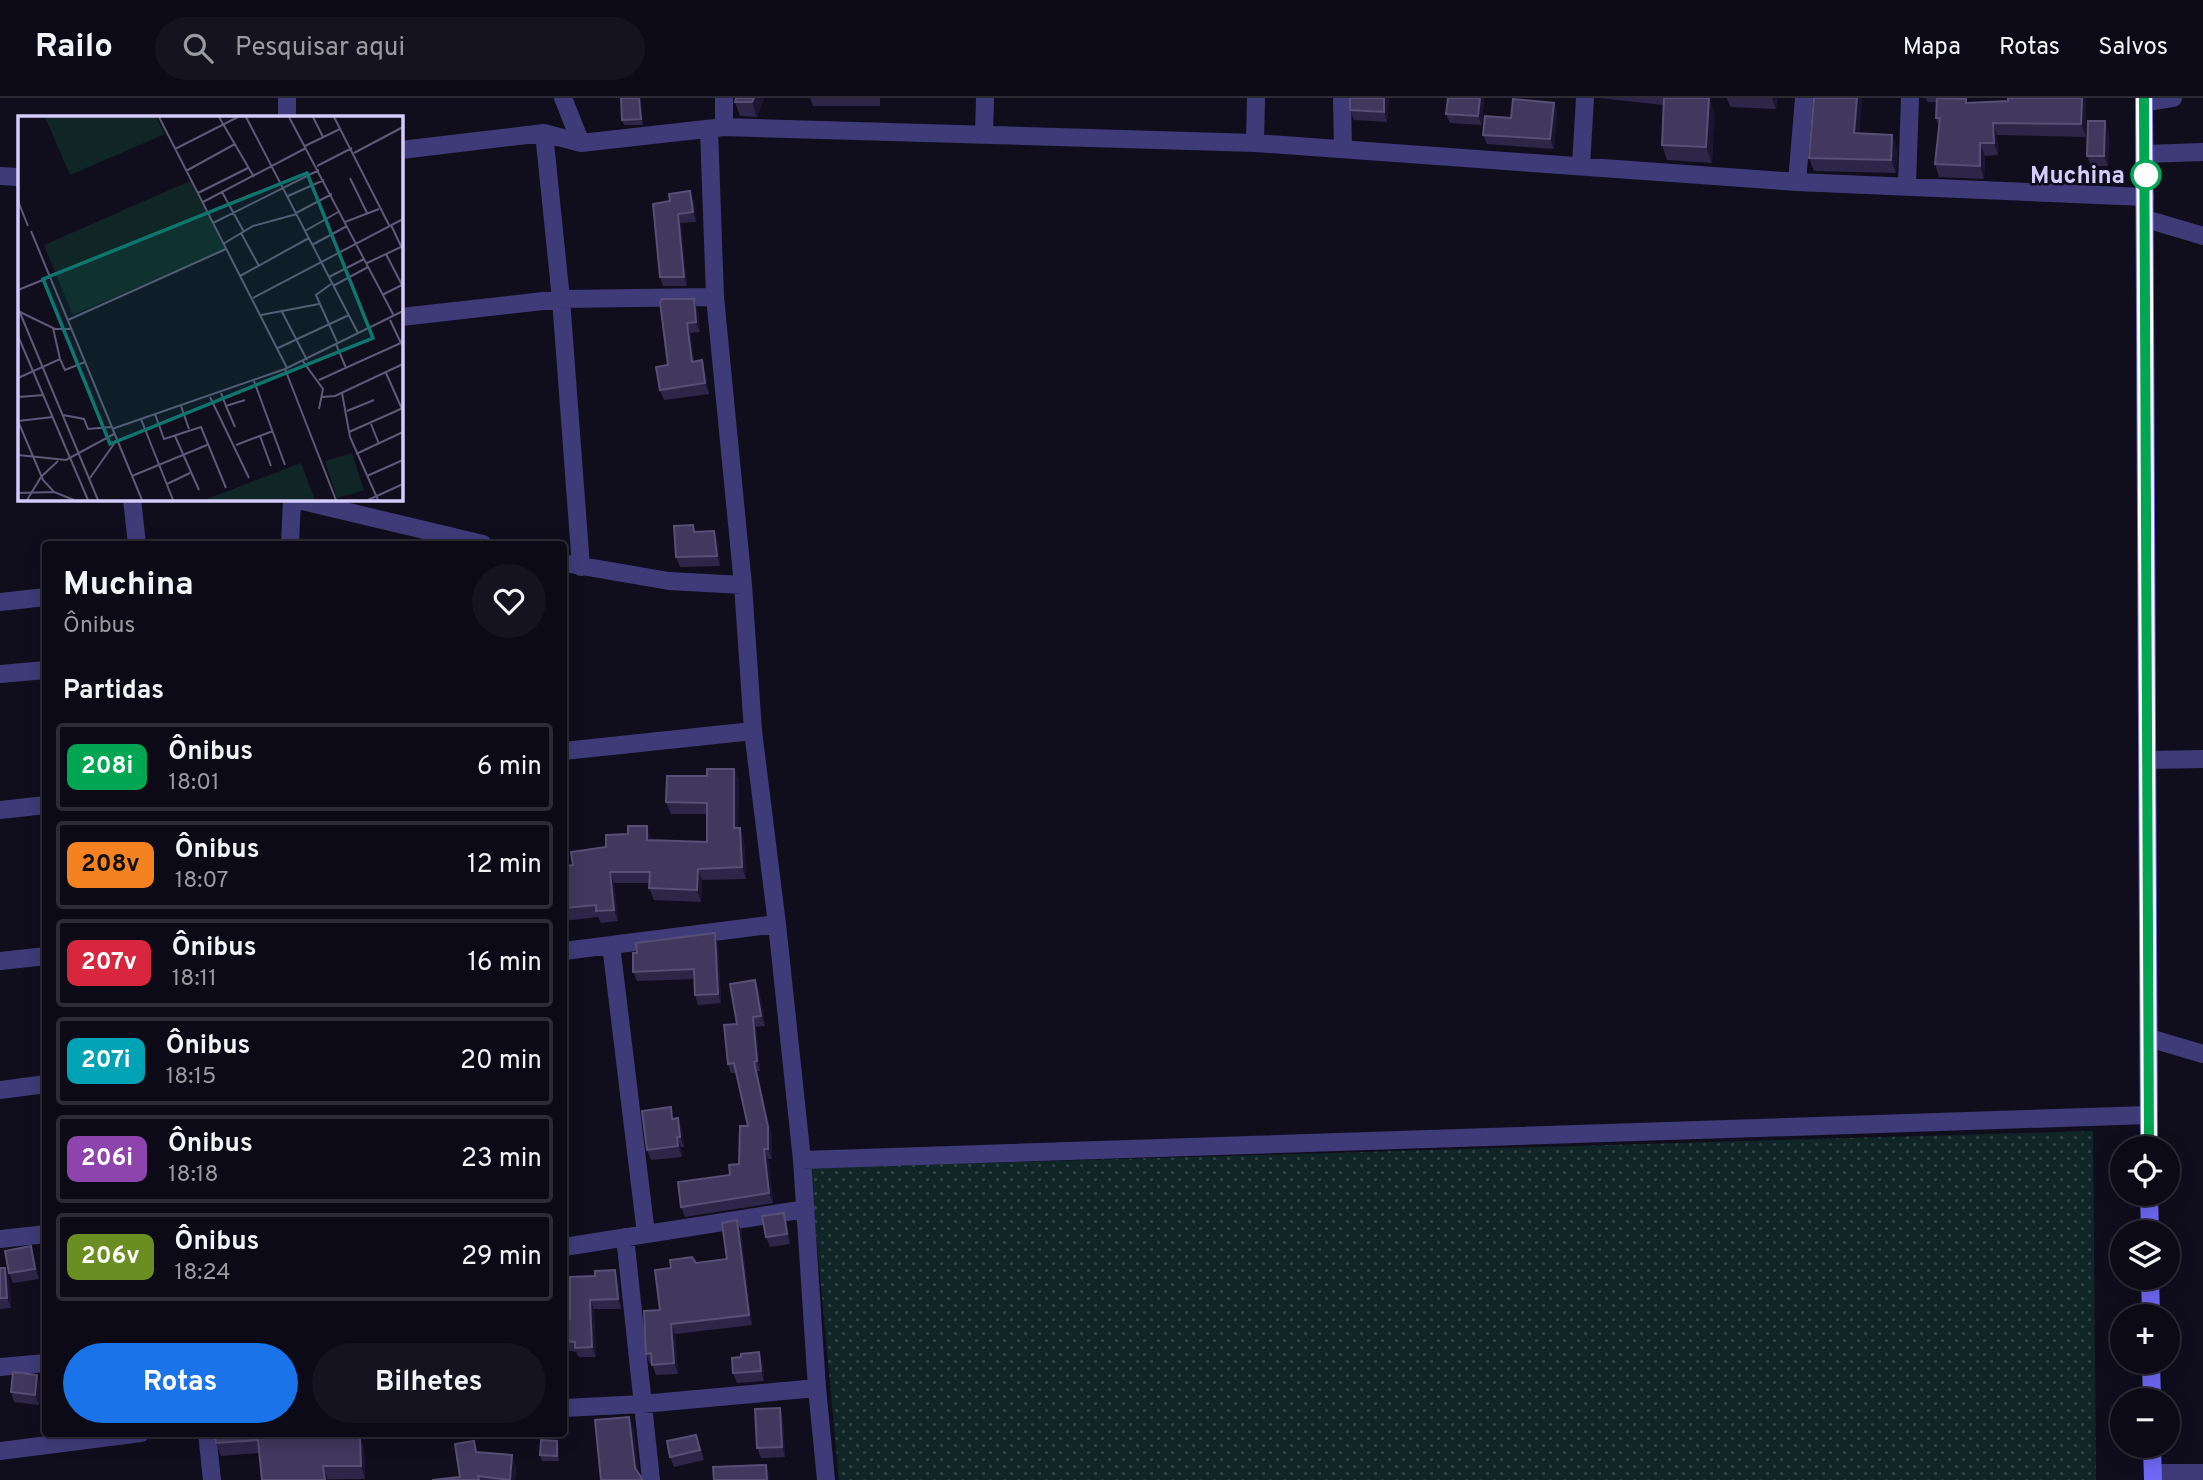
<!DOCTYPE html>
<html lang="pt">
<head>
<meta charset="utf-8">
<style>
	:root { --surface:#0c0a16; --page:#15131f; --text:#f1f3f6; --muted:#9a9aa1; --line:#2c2b35; --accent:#1a73e8 }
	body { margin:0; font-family:Overpass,sans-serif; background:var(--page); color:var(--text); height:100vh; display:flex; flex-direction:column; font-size:26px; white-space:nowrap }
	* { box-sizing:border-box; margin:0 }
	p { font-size:23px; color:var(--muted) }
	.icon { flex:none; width:38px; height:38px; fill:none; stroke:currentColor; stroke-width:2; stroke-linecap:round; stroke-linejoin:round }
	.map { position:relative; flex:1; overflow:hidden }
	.side { position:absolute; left:42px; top:443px; width:525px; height:896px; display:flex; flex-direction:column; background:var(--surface); border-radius:7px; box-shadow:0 4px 18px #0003,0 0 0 2px var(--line) }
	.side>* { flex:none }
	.badge { padding:0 14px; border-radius:10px; font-size:24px; line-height:46px }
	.tools { position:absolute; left:2110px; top:1038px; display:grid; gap:14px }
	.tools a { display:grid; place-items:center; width:70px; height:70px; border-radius:50%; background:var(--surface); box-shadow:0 4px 18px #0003,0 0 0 2px var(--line); font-size:35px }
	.map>.badge { position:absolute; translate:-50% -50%; box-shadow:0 0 0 4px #fff }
	h2 { padding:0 21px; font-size:26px; line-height:63px }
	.round { display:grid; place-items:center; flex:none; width:74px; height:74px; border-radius:37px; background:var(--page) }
	.head { display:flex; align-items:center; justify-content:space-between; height:119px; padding:0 21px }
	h1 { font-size:33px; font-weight:700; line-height:52px }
	.cta { display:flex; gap:14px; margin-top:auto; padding:14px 21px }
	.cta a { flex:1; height:80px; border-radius:42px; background:var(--accent); color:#fff; font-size:28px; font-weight:700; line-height:80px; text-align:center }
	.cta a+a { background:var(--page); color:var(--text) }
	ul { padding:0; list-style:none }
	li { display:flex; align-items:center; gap:21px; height:88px; margin:0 14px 10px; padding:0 7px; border:4px solid var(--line); border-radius:7px }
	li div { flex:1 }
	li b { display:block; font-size:26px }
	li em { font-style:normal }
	li .badge { min-width:77px; font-weight:700; text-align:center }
	header { display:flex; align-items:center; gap:42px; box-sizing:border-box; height:98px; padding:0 35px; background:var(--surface); border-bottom:2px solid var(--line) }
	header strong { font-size:33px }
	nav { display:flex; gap:38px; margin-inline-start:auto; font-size:24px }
	.search { width:490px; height:63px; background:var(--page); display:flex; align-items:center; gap:18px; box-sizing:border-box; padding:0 24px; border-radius:38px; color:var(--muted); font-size:26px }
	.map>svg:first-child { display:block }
</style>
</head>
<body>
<header>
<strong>Railo</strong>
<div class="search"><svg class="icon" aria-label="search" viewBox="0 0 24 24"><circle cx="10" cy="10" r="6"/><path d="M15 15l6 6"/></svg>Pesquisar aqui</div>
<nav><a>Mapa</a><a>Rotas</a><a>Salvos</a></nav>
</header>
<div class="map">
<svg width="2203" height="1382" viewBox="0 0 2203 1382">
	<defs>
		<pattern id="grass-dots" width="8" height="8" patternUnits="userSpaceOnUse" patternTransform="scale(1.75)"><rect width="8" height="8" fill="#102626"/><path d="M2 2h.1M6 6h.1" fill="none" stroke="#324446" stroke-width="1.8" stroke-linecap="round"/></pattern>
	</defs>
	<rect width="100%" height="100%" fill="#100d1d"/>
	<path fill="url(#grass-dots)" d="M2093,1033L2096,1382H839L810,1070Z"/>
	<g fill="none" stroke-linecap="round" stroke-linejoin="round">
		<path stroke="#3f3b79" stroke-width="18" d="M287,0V19
			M563,0L581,45
			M724,0V29
			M1342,0L1343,50
			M2144,5L2173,0
			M709,31L715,199L743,487L753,633L777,826L802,1062L817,1290L826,1382
			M544,35L561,201L581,469
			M984,36L985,0
			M1255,45L1256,0
			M401,52L544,35L581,45L724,29L1255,45L1797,84L2145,99
			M2146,56L2203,54
			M1581,68L1585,0
			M0,78L19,79
			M1797,84L1804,0
			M1907,87L1910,0
			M2146,121L2203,138
			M401,219L561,201L715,199
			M132,401L137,446
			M294,401L483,446
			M290,446L292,401
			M564,465L669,483L743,487
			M0,504L46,499
			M0,576L46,572
			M564,653L753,633
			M2148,662L2203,661
			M0,712L46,707
			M611,847L646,1136
			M564,853L777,826
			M0,863L46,858
			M2149,940L2203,956
			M0,992L46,986
			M802,1062L2148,1017
			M625,1139L651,1382
			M0,1141L46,1136
			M564,1149L806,1111
			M0,1269L46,1265
			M564,1310L642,1306L817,1290
			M207,1335L212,1382
			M0,1353L141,1335
			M2153,1375H2203"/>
		<path stroke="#7069f5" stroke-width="18" d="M2144,0L2149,1050
			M2149,1096L2150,1134
			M2150,1180L2151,1218
			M2151,1264L2152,1302
			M2152,1348L2153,1382"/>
	</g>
	<path fill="#2e2649" d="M640,0L643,27H624L622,22Z
		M736,0H764L757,19L740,18L735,4Z
		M810,0H880V8H813Z
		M1389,0L1387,24L1354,22L1350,12Z
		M1448,0H1484L1482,27L1450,25L1446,16Z
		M1600,0H1709L1714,16L1712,65L1667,62L1662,47L1663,7Z
		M1727,0H1777L1776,11L1730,9Z
		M1814,0H1862L1859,35L1897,50L1896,75L1814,73L1809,60Z
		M1926,0H1959L1967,5L2086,0V39L1997,37L1998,57L1985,58L1984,81L1939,79L1935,66L1939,29L1936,20L1937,4H1927Z
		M1554,5L1557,14L1554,51L1487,46L1483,37L1511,20Z
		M2109,33L2108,68H2091L2087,58Z
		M670,103H694L696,124L681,125L687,188H663L660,179Z
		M660,204L698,212L700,234L690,235L694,263L705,273L709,296L664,302L660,292L668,267Z
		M718,443L720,468L680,469L676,459Z
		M734,671L739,683L738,730H740L744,742L746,781L702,782L701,804L654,802L649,790V785H614L618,823L601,825L598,819L564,823V768L573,767L628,736L647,728L651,742L707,744V716H671L666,704L707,678Z
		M718,845L721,905L698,907L695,897L694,881L637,883L633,874Z
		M755,882L759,892L765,928L756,929L760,973H757L772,1039V1061H768L773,1105L685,1119L681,1109L730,1077L739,1066L748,1028L737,975H731L728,966L737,926Z
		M678,1020L682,1031L684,1049H681L682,1059L651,1062L647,1052L675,1021Z
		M737,1122L741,1133L752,1227L675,1236L678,1276L656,1277L652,1266H650L646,1256L660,1212L696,1165L727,1161Z
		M787,1125L790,1146L770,1149L766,1139Z
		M34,1158L39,1181L13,1185L9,1175Z
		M0,1170L9,1180L11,1210L0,1211Z
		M570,1179L618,1182L621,1211H594L596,1259H579L576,1254L564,1252V1220L570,1221Z
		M763,1265L764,1283L737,1285L733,1275Z
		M41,1287L39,1307L14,1304L11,1294Z
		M780,1310L783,1320L785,1359L761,1360L757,1350Z
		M215,1335H328V1339L364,1351L365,1381L262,1382L260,1355L221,1358L216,1345Z
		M557,1343L559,1349V1363H542L540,1357Z
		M700,1347L704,1362L674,1369L670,1359Z
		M478,1354L516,1368L515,1382H432L460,1379Z"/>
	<path fill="#1b1530" d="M639,0H640L643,27L641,21Z
		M754,0H764L757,19L752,4Z
		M1384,0H1389L1387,24L1384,14Z
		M1480,0H1484L1482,27L1478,18Z
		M1709,0L1714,16L1712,65L1706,49Z
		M1772,0H1777L1776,11L1772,1Z
		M1857,0H1862L1858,48L1854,35Z
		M2082,0H2086V39L2081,26Z
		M1554,5L1557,14L1554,51L1550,41Z
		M2105,23L2109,33L2108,68L2104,58Z
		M1993,25L1997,37L1998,57L1994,45Z
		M1892,37L1897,50L1896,75L1891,62Z
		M1980,45L1985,58L1984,81L1980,68Z
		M690,93L694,103L696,124L693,114Z
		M678,116L681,125L687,188L684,179Z
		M694,201L698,212L700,234L696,224Z
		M687,225L690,235L696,274L692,264Z
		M702,262L705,273L709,296L705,285Z
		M714,433L718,443L720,468L717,458Z
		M734,671L739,683L738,741L734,730Z
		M647,728L651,740V754L647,742Z
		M740,730L744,742L746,781L742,769Z
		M698,771L702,782L701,804L697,792Z
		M610,774L614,785L618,823L614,812Z
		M715,835L718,845L721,905L718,896Z
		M755,882L759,892L765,928L761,918Z
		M753,919L756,929L760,973L757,963Z
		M754,964L757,973L772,1039V1061L768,1051Z
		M678,1020L682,1031L684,1049L680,1039Z
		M677,1039L681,1049L682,1059L678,1048Z
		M764,1051L768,1061L773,1105L769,1095Z
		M784,1115L787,1125L790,1146L787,1136Z
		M737,1122L741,1133L752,1227L749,1217Z
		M31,1148L34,1158L39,1181L35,1171Z
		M5,1170L9,1180L11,1210L7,1200Z
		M615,1172L618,1182L621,1211L618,1201Z
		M590,1202L594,1211L596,1259L592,1249Z
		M671,1226L675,1236L678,1276L674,1265Z
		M759,1254L763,1265L764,1283L761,1273Z
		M37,1277L41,1287L39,1307L35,1297Z
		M780,1310L783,1320L785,1359L782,1349Z
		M629,1319L634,1332L640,1382L635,1370Z
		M360,1338L364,1351L365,1381L361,1368Z
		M557,1343L559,1349V1363L557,1358Z
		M512,1357L516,1368L515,1382H510Z
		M766,1367L770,1377V1382H767Z
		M323,1368L328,1381V1382H325Z"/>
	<path fill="#40385d" stroke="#574f76" stroke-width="2" d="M621,0H639L641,21L622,22Z
		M736,0H754L752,4H735Z
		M1350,0H1384V14L1350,12Z
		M1448,0H1480L1478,18L1446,16Z
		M1664,0H1709L1706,49L1662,47Z
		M1814,0H1857L1854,35L1892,37L1891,62L1809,60Z
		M1937,0L1966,1V5L2008,3V0H2082L2081,26L1993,25L1994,45H1980V68L1935,66L1940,20H1936Z
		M1513,1L1554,5L1550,41L1483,37L1485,18L1511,20Z
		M2088,23H2105L2104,58H2087Z
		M690,93L693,114L678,116L684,179H660L653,106L670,103L669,96Z
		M662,201H694L696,224L687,225L692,264L702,262L705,285L660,292L656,269L668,267L660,204Z
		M693,427L694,434L714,433L717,458L676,459L674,428Z
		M707,671H734V730H740L742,769L698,771L697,792L649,790L650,774H610L614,812L596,813V807L564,810V768L573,767L571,754L606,749V737L628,736V728H647V742L707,744V705L666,704L667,678H707Z
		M715,835L718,896L695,897L694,871L633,874V855H637L636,845Z
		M755,882L761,918L753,919L757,963L754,964L768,1029V1051H764L769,1095L681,1109L678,1084L730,1077L729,1067L739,1066L740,1028H748L734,965L728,966L724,927L737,926L730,886Z
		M671,1009L672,1021L678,1020L680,1039H677L678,1048L647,1052L642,1013Z
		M784,1115L787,1136L766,1139L762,1118Z
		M737,1122L749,1217L671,1226L674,1265L652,1267L651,1255L646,1256L644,1213L660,1212L655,1172L671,1170L670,1162L692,1159L696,1165L727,1161L722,1125Z
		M31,1148L35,1171L9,1175L5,1153Z
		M0,1170H5L7,1200H0Z
		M615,1172L618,1201L590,1202L592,1249L575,1250V1244L564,1243V1220L570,1221V1179L595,1178V1173Z
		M759,1254L761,1273L733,1275L732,1260L741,1259V1256Z
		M13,1274L37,1277L35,1297L11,1294Z
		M780,1310L782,1349L757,1350L755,1311Z
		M629,1319L635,1370L641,1379L642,1382H601L595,1322Z
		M215,1335H324V1339L360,1338L361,1368H323L325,1382H262L258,1342L216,1345Z
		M696,1337L700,1352L670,1359L667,1343Z
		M541,1342L557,1343V1358L540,1357Z
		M474,1343L476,1354L512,1357L510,1382L478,1378L479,1382H432L460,1379L455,1346Z
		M766,1367L767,1382H714L713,1369Z"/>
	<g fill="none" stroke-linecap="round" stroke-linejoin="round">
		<g stroke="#fff" stroke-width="16">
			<path id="line" d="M2144,0L2149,1050"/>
		</g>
		<use href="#line" stroke="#00a651" stroke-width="10"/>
	</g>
	<circle fill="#fff" stroke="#00a651" stroke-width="3.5" cx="2146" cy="77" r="14"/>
	<g text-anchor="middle" stroke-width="5" stroke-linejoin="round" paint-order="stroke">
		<g font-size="24" font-weight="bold" fill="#d3ccfc" stroke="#100d1d" text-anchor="end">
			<text x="2125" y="85">Muchina</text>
		</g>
	</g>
	<g transform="translate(18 18)">
		<rect width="385" height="385" fill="#100d1d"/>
		<path d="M27,1H138L147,18L52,59ZM172,65L207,133L55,199L26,129ZM283,347L297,384H186Z" fill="#102626"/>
		<path d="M334,337L346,374L319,382L307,345Z" fill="#102626"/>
		<path fill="none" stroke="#5e5976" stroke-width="2" d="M141,1L269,252M201,1L236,61M228,1L340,217M271,1L376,200M295,1L305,21M316,1L371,109M287,30L322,13M157,33L220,1M336,37L385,11M299,50L334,32M168,55L217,28M332,62L349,97M204,76L226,116M180,77L230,52M270,80L306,64M0,85L10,110M185,86L288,32M278,97L314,78M327,106L361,93M195,107L301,54M373,109L383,130M13,115L124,384M287,115L322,95M223,117L241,150M205,128L235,110L279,98M294,129L329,110M368,138L385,171M349,147L385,130M222,160L291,122M311,161L346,143M313,168L298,179L319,226M315,170L350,151M0,174L32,161M364,179L384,169M235,182L385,103M0,192L80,384M263,194L289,244M2,196L37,213H53M243,199L301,188M50,204L208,133M372,204L383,227M35,212L42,243M0,220L70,384M318,228L328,252M260,232L331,199M284,244L305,273L301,293M267,253L318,384M368,257L384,293M0,262L42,243L47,254L67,246M301,264L385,226M236,265L267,349M203,277L208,290L227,284M324,277L332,321L360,384M0,281L26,279M192,281L231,362M304,281L317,280L385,248M163,290L171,313M208,290L217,311M329,295L356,284M137,298L146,323L183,311L208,372M45,299L66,303L70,313L93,311M123,303L155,384M0,305L25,364L36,376L56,384M0,305L35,301M353,308L361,328M94,313L267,253L385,195M331,316L385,292M157,320L181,374M242,320L253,350M218,329L255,315M338,338L385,316M0,339L48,344L96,318M114,360L189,329M349,360L385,344M72,362L98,325M149,368L172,357M0,377L36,376M9,384L23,361L40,345M350,384L385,368"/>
		<path fill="#0f766e" fill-opacity="0.15" stroke="#0f766e" stroke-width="3.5" d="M289,57L355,222L92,328L25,163Z"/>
		<rect width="385" height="385" fill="none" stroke="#d3ccfc" stroke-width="3.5"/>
	</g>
</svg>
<div class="tools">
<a><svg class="icon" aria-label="locate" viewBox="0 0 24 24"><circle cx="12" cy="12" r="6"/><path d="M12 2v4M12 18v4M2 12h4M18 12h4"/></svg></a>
<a><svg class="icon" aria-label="layers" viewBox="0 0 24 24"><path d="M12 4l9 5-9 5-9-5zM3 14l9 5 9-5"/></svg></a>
<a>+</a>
<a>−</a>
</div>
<section class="side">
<div class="head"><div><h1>Muchina</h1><p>Ônibus</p></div><a class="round"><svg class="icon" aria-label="heart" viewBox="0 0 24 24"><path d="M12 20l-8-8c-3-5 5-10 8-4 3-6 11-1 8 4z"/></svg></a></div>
<h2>Partidas</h2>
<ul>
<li><span class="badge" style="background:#00a651;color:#fff">208i</span><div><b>Ônibus</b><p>18:01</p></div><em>6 min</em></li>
<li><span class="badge" style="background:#f58220;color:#111">208v</span><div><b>Ônibus</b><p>18:07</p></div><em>12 min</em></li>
<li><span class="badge" style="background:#d7263d;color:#fff">207v</span><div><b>Ônibus</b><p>18:11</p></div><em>16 min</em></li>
<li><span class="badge" style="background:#00a3b4;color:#fff">207i</span><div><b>Ônibus</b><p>18:15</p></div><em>20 min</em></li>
<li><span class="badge" style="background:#8e44ad;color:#fff">206i</span><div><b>Ônibus</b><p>18:18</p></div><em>23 min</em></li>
<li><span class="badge" style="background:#6b8e23;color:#fff">206v</span><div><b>Ônibus</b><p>18:24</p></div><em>29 min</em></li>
</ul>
<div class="cta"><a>Rotas</a><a>Bilhetes</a></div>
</section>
</div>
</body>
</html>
